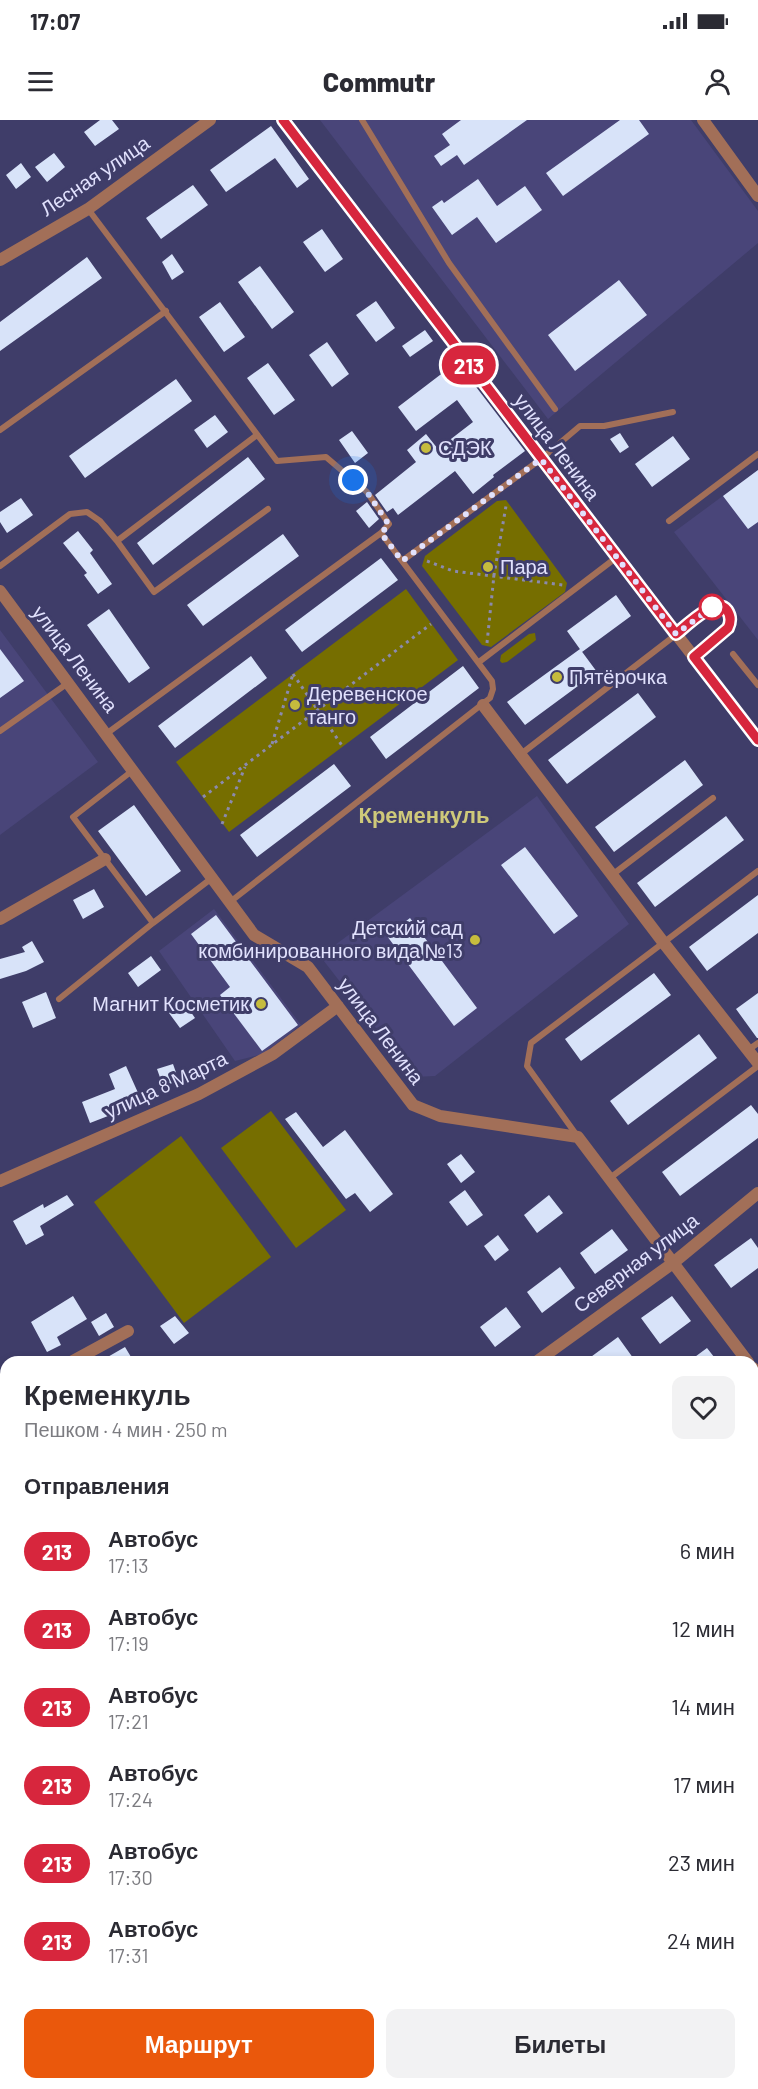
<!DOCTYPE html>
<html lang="ru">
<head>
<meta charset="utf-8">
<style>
	:root { --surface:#fff; --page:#f2f2f3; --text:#2b2b33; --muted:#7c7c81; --accent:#ea580c }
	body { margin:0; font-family:Barlow,sans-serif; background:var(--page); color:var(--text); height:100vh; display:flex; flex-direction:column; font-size:22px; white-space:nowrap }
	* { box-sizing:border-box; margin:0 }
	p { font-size:20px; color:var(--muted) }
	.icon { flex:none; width:33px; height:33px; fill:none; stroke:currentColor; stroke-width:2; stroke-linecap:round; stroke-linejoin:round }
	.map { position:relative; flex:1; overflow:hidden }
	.side { position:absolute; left:0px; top:1236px; width:759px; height:734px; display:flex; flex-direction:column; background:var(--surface); border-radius:18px 18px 0 0; box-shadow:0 3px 9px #0003 }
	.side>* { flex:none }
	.badge { padding:0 12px; border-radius:20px; font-size:21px; line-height:39px }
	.you { position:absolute; width:30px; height:30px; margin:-15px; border:4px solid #fff; border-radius:50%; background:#1a73e8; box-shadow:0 0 0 9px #1a73e833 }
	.map>.badge { position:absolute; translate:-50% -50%; box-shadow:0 0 0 3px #fff }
	h2 { padding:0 24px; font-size:22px; line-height:54px }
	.round { display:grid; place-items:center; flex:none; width:63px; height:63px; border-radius:12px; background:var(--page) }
	.head { display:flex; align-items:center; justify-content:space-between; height:102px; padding:0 24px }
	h1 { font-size:28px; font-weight:800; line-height:45px }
	.primary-button { display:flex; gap:12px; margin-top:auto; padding:12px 24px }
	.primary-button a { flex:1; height:69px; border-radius:12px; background:var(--accent); color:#fff; font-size:24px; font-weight:800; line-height:69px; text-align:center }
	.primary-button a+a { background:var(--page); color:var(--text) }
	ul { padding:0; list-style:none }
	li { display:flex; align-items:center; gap:18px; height:78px; padding:0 24px }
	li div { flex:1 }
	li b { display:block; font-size:22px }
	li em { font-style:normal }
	li .badge { min-width:66px; font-weight:700; text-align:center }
	.status { display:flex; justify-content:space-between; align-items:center; height:42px; padding:0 30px; background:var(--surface); direction:ltr }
	.status svg { height:16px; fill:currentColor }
	header { display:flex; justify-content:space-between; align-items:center; height:78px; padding:0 24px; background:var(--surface); font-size:27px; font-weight:800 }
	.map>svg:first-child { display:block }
</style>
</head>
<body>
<div class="status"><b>17:07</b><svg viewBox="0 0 49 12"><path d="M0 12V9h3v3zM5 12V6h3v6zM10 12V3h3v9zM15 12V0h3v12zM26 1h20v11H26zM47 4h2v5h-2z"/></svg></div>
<header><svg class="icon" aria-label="menu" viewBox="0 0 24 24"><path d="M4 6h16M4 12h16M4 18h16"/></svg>Commutr<svg class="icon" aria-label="person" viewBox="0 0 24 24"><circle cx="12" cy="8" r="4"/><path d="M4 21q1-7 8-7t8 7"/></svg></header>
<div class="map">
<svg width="758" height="1969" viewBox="0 0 758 1969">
	<rect width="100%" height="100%" fill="#3f3d69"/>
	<path fill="#494579" d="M320,0H691L758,91V123L548,299Z
		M758,350V520L674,412Z
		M0,510L98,642L0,715Z
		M537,676L629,804L435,956L414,957L320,836Z
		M214,789L301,905L263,934L235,941L159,831Z"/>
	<path fill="#766e00" d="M506,380L567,463L565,472L491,527L482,525L422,446L425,436L497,381Z
		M406,469L458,540L229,712L176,642Z
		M535,513L536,520L507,542L502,543L500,541L501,535L529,514Z
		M271,991L346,1090L296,1128L221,1028Z
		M181,1016L271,1137L184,1203L94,1082Z"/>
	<path fill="#d8e3f9" d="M100,0H112L119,9L95,26L84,12Z
		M461,0H527L464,45L457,35L441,46L434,36L450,25L442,14Z
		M620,0H639L649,14L563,76L546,53Z
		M271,6L309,59L297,68L275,38L226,72L210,50Z
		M54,33L65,47L47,62L35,47Z
		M21,43L31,57L16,69L6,55Z
		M478,59L497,86L525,66L542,90L496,123L477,97L452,115L432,87L442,80L444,83Z
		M193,65L208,85L161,119L146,98Z
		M322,109L343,139L325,152L303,122Z
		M172,134L184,152L172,160L162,142Z
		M87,137L102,158L0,231V202Z
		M260,146L294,192L272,209L238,162Z
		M619,160L647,195L575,251L548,215Z
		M376,181L395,208L376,222L356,195Z
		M220,182L245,217L224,232L199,197Z
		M425,210L433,221L410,237L402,226Z
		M327,222L349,254L332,267L309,235Z
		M457,242L525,331L493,355L494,357L473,374L455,351L398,395L393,388L387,392L375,375L416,342L407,330L426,314L438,329L473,302L457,280L416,311L398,287Z
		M268,243L295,280L274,295L247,258Z
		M176,259L192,281L85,358L69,336Z
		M215,295L228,312L207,328L194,310Z
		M352,311L368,333L355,343L339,320Z
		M620,313L629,327L620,333L610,319Z
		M673,316L690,339L652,367L635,344Z
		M248,337L265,359L153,445L137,423Z
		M758,350V402L748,409L723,376Z
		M21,378L33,395L7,413L0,402V392Z
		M367,382L379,399L369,408L356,391Z
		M78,411L93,430L90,433L112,464L98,474L84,455L87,453L63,423Z
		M283,414L299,436L203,506L187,485Z
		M381,438L398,460L302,532L285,510Z
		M616,475L631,496L582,532L567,511Z
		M109,489L150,548L129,563L87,505Z
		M0,529L24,561L0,578Z
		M580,529L597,552L525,605L507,582Z
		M251,536L267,558L175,628L158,606Z
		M463,546L479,568L386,639L370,617Z
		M638,573L656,597L567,664L548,640Z
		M685,640L703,665L614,732L595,707Z
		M334,644L351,666L257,737L240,715Z
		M134,685L181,751L146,776L98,711Z
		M726,696L744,720L655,787L637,763Z
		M525,727L578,796L554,814L501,745Z
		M94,769L104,787L83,799L73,780Z
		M758,775V813L707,851L689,827Z
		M216,795L298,905L262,931L220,875L230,867L191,814Z
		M410,798L477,888L454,906L387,816Z
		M32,821L44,842L26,851L0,859V839L25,832L22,827Z
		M151,836L161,850L138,867L128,853Z
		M654,853L671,875L581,941L565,919Z
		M46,872L56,898L33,908L22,882Z
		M758,873V918H757L736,889Z
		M184,882L195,898L180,908L169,893Z
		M699,914L717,938L628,1005L610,981Z
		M173,944L179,961L163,966L157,949Z
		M126,946L139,975L105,989L108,996L90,1003L82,982L115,969L109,954Z
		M751,985L758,994V1018L680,1076L662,1052Z
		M296,992L323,1027L345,1010L393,1074L370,1092L355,1073L346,1079L285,999Z
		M461,1034L475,1052L461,1063L447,1044Z
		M465,1070L483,1095L467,1106L449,1082Z
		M67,1075L74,1085L40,1106L44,1115L26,1125L13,1101L43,1084L44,1088Z
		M549,1075L563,1093L537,1113L524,1095Z
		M612,1109L628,1130L595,1154L580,1133Z
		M498,1115L509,1130L495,1141L484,1126Z
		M751,1118L758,1128V1148L731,1168L714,1145Z
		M560,1147L575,1168L542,1193L527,1172Z
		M73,1176L87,1199L57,1217L61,1225L47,1232L31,1202Z
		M672,1176L691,1201L660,1224L641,1198Z
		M506,1187L521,1207L495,1227L480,1207Z
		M106,1193L114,1207L99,1216L91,1202Z
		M175,1196L189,1213L174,1224L160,1206Z
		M618,1217L636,1242H584Z
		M125,1227L134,1242H99Z
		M707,1228L718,1242H688Z"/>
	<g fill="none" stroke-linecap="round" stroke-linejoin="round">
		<path stroke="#8b8aae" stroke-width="3" stroke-dasharray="3 4.5" stroke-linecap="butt" d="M427,441L453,451L563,465
			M487,523L494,455L506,386
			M293,554L343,627
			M272,624L293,554
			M203,677L431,504
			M222,704L245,647"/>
		<path stroke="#a26f58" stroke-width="6" d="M362,0L449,143L555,289
			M88,89L277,341L326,337L367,372L389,404L381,413
			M0,310L166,191
			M669,401L758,334
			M117,421L154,472L268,389
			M0,446L70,394L87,392L100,401L117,421L257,315
			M733,534L758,565
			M479,542L617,437
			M0,611L68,563
			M106,614L381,413L402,441L541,339L580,306H604L673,292
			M521,634L712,487C724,484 729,490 731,502L728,508L694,537
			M132,651L73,697L153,803L212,758
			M612,755L713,678
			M230,782L490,578L493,569L492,561L402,441
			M59,879L153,803
			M748,930L758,923
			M578,1017L527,946L531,923L758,751
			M610,1058L758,946
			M753,1831L758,1825"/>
		<path stroke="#a26f58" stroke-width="12" d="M703,0L758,76
			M0,471L254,815L308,847L413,985L440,996L578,1017L748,1242
			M483,585L663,822L758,943
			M0,799L105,739
			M0,1061L199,974L273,934L338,886
			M71,1242L128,1211
			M536,1242L673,1143L758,1073
			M753,1248L758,1255
			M0,1280L6,1277
			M0,1466L5,1457
			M753,1645L758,1651
			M306,1964L316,1969
			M109,1969L113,1964
			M412,1969L416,1964"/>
		<path stroke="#a26f58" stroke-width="12" d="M283,0L541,339L758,620
			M0,140L88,89L210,0
			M0,1453L6,1457
			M707,1964L715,1969"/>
	</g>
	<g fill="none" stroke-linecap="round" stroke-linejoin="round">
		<g stroke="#fff" stroke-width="14">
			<path id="line" d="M283,0L676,514C686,506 716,476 727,490C731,496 731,502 728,508L694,537L758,620"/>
		</g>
		<use href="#line" stroke="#d7263d" stroke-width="9"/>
		<path stroke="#e1e1fd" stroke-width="6" stroke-dasharray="0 10.8" d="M353,360L367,372L389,405L381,413L402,441L541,339L676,514L712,487"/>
	</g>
	<g fill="#c6bc3d" stroke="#3f3d69" stroke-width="2">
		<circle cx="426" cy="328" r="6"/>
		<circle cx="488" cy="447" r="6"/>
		<circle cx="557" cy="557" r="6"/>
		<circle cx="295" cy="585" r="6"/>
		<circle cx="475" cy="820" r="6"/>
		<circle cx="261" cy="884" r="6"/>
	</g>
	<circle fill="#fff" stroke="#d7263d" stroke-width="3" cx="712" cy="487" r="12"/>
	<g text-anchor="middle" stroke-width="6" stroke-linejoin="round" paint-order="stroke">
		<g font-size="20" fill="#e1e1fd" stroke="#3f3d69">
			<text transform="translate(95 56) rotate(-34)" y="7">Лесная улица</text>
			<text transform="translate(557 327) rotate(53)" y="7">улица Ленина</text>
			<text transform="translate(75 539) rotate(53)" y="7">улица Ленина</text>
			<text transform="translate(381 911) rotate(53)" y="7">улица Ленина</text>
			<text transform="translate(166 965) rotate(-25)" y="7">улица 8 Марта</text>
			<text transform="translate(636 1143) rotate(-37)" y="7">Северная улица</text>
		</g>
		<g font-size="20" fill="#e1e1fd" stroke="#3f3d69" text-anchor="start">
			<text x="438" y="335">СДЭК</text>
			<text x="500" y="454">Пара</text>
			<text x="569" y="564">Пятёрочка</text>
			<text x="307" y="581">Деревенское<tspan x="307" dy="23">танго</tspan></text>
			<text x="463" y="815" text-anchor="end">Детский сад<tspan x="463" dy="23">комбинированного вида №13</tspan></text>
			<text x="249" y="891" text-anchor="end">Магнит Косметик</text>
		</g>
		<g font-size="22" font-weight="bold" fill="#cec97a" stroke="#3f3d69">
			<text x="424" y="703">Кременкуль</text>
		</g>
	</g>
</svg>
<div class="you" style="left:353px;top:360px"></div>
<b class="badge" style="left:469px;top:245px;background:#d7263d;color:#fff">213</b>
<section class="side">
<div class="head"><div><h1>Кременкуль</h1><p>Пешком · 4 мин · 250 m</p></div><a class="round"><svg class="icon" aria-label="heart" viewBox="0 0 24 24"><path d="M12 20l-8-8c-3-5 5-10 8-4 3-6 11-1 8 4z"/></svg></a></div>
<h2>Отправления</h2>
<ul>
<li><span class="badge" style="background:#d7263d;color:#fff">213</span><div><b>Автобус</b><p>17:13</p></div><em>6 мин</em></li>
<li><span class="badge" style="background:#d7263d;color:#fff">213</span><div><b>Автобус</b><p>17:19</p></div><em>12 мин</em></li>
<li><span class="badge" style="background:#d7263d;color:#fff">213</span><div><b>Автобус</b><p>17:21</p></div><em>14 мин</em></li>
<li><span class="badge" style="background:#d7263d;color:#fff">213</span><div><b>Автобус</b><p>17:24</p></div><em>17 мин</em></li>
<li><span class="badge" style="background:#d7263d;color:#fff">213</span><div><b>Автобус</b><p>17:30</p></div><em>23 мин</em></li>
<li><span class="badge" style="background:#d7263d;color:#fff">213</span><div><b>Автобус</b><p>17:31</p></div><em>24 мин</em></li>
</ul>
<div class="primary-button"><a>Маршрут</a><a>Билеты</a></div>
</section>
</div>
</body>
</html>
